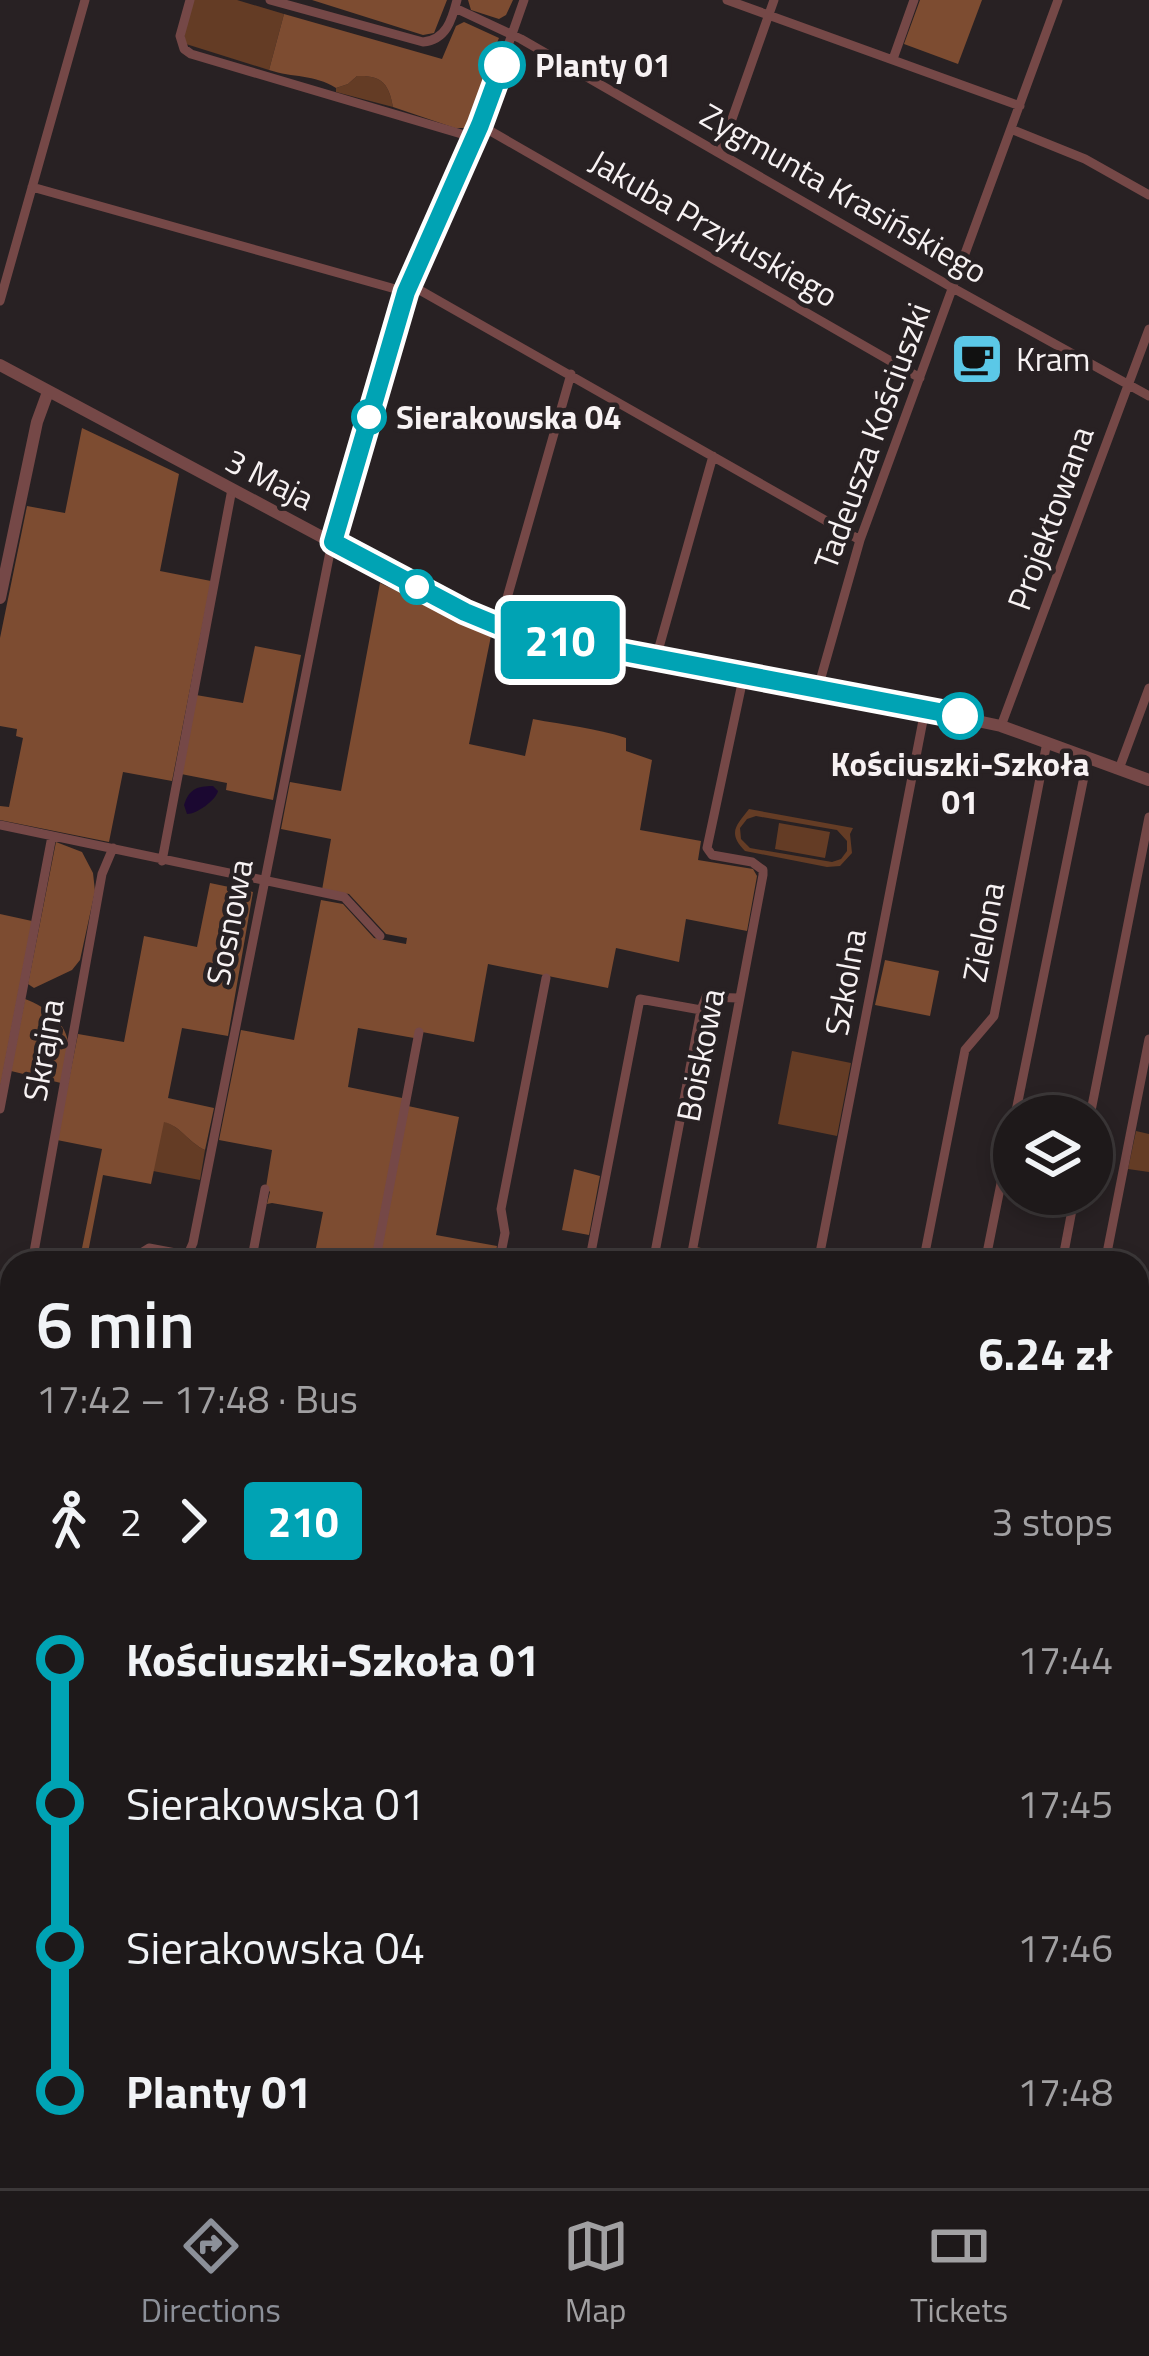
<!DOCTYPE html>
<html lang="en">
<head>
<meta charset="utf-8">
<style>
	:root { --surface:#1e191a; --page:#2b2627; --text:#f1f3f6; --muted:#a1a0a2; --line:#3c3839; --accent:#8c9099 }
	body { margin:0; font-family:"Titillium Web",sans-serif; background:var(--page); color:var(--text); height:100vh; display:flex; flex-direction:column; font-size:45px; white-space:nowrap }
	* { box-sizing:border-box; margin:0 }
	p { font-size:39px; color:var(--muted) }
	.icon { flex:none; width:66px; height:66px; fill:none; stroke:currentColor; stroke-width:2; stroke-linecap:round; stroke-linejoin:round }
	.map { position:relative; flex:1; overflow:hidden }
	.details { position:absolute; left:0px; top:1251px; width:1149px; height:939px; display:flex; flex-direction:column; background:var(--surface); border-radius:36px 36px 0 0; box-shadow:0 6px 18px #0003,0 0 0 3px var(--line) }
	.details>* { flex:none }
	.badge { padding:0 24px; border-radius:9px; font-size:42px; line-height:78px }
	.controls { position:absolute; left:993px; top:1095px; display:grid; gap:24px }
	.controls a { display:grid; place-items:center; width:120px; height:120px; border-radius:50%; background:var(--surface); box-shadow:0 6px 18px #0003,0 0 0 3px var(--line); font-size:60px }
	.map>.badge { position:absolute; translate:-50% -50%; box-shadow:0 0 0 6px #fff }
	.legs { display:flex; align-items:center; gap:18px; height:132px; padding:0 36px; font-size:39px }
	.legs p { margin-inline-start:auto }
	.overview { display:flex; align-items:center; justify-content:space-between; height:204px; padding:0 36px }
	h1 { font-size:66px; font-weight:600; line-height:90px }
	ul { padding:0 36px; list-style:none }
	li { display:flex; align-items:center; gap:42px; height:144px; font-size:45px }
	li i { display:grid; place-items:center; width:18px; height:100%; margin:0 15px; background:currentColor }
	li i::after { content:''; width:30px; height:30px; margin:-15px; border:9px solid; border-radius:50%; background:var(--surface) }
	li p { margin-inline-start:auto }
	li:first-child i { background:linear-gradient(#0000 50%,currentColor 0) }
	li:last-child i { background:linear-gradient(currentColor 50%,#0000 0) }
	.tab-bar { display:flex; justify-content:space-around; align-items:center; height:168px; border-top:3px solid var(--line); background:var(--surface); font-size:33px; color:var(--muted) }
	.tab-bar a { display:grid; justify-items:center; gap:6px }
	.tab-bar .on { color:var(--accent) }
	.map>svg:first-child { display:block }
</style>
</head>
<body>
<div class="map">
<svg width="1149" height="2188" viewBox="0 0 1149 2188">
	<rect width="100%" height="100%" fill="#282123"/>
	<path fill="#643c25" fill-rule="evenodd" d="M194,0H237L284,14L269,70L186,44L184,34Z
		M357,76C382,75 389,84 393,107L336,92V88L348,84Z
		M749,809L853,828L850,834L852,853L840,866L827,867L745,851C726,832 738,824 749,809ZM756,816L837,830L847,841V851L841,859L832,862L750,848L741,839L740,828L747,819Z
		M779,823L830,832L825,858L775,849Z
		M792,1051L851,1063L837,1136L778,1124Z
		M163,1121C182,1127 188,1142 205,1150L200,1180L153,1171Z
		M1136,1131L1149,1134V1172L1128,1169Z
		M1137,1450L1149,1453V1523L1137,1521Z"/>
	<path fill="#7d4c31" d="M312,0H447L434,33L423,35Z
		M468,0H513L506,15L499,19L471,10Z
		M920,0H982L958,64L904,44Z
		M284,14L442,59L456,26L464,22L499,38L490,58L489,77L467,128H455L393,107C389,84 382,75 357,76L348,84L336,88C314,74 293,78 269,70Z
		M82,428L179,474L160,571L211,581L172,781L123,772L109,842L0,820V806L9,807L23,738L16,736L17,729L0,726V638L27,506L65,513Z
		M380,583L491,636L469,744L525,756L533,719C564,725 596,728 626,738V751L652,760L640,830L701,841L698,860L753,869L757,876L747,931L686,919L679,962L616,948L608,988L488,964L474,1042L417,1031L414,1038L358,1028L348,1087L402,1098L408,1106L459,1117L436,1235L497,1246L494,1263H419L374,1254L371,1263H313L323,1212L272,1203L267,1204L270,1192L266,1187L272,1150L219,1140L241,1030L294,1040L321,900L343,904L374,938L406,944L407,938L386,934L349,894L322,890L331,839L281,829L290,782L341,791Z
		M255,646L301,655L273,800L226,790L227,783L181,774L196,695L243,703Z
		M56,842L82,852L93,873L95,891L80,960L72,970L34,988L28,984Z
		M210,883L253,892L228,1036L182,1028L168,1098L214,1108L205,1150C188,1142 182,1127 164,1122L151,1184L103,1175L86,1263H79L102,1149L57,1140L78,1034L124,1042L144,936L197,947Z
		M0,914L32,921L0,1088Z
		M885,960L939,971L930,1016L875,1005Z
		M25,999C43,1005 65,1021 68,1042C69,1054 63,1071 61,1083L11,1071Z
		M574,1169L600,1176L589,1235L562,1230Z
		M696,1247L752,1258L751,1263H694Z
		M1149,1982V2188H273L303,2178H1137V1983Z"/>
	<path fill="#1b0831" d="M213,786L218,791C216,800 197,814 187,814L184,805C189,789 197,786 213,786Z"/>
	<g fill="none" stroke-linecap="round" stroke-linejoin="round">
		<path stroke="#754847" stroke-width="9" d="M190,0L180,36L184,49L191,54L475,138
			M270,0L423,42C446,40 452,20 457,0
			M727,0L1020,106
			M455,8L521,39L953,288L1149,396
			M893,59L914,0
			M480,125L920,378
			M1011,129L1085,159L1149,195
			M720,153L774,0
			M32,187L406,292
			M409,284L860,540
			M0,301L85,0
			M499,626L571,374
			M656,658L713,456
			M818,688L860,540L1058,0
			M1001,726L1149,329
			M1119,769L1149,688
			M0,825L344,897L380,936
			M162,861L232,489
			M0,1109L52,836
			M1015,1116L1088,757
			M1090,1116L1149,817
			M32,1263L102,874L113,848
			M139,1263L141,1253L149,1248L181,1254L189,1252L193,1243L330,552L406,292L480,125L524,0
			M251,1263L265,1189
			M375,1263L419,1032
			M499,1263L505,1233L501,1209L546,978
			M589,1263L640,999L701,1010L706,997L738,998
			M653,1263L701,1010
			M690,1263L763,875V870L752,862L712,855L707,848L744,674
			M818,1263L925,710
			M923,1263L965,1050L994,1016L1047,742
			M985,1263L1014,1119
			M1062,1263L1075,1194
			M1105,1263L1149,1039
			M0,1429L12,1366
			M1137,1623L1149,1561
			M0,1650L12,1652
			M1137,1867L1149,1869
			M0,1975L12,1912
			M14,2188L16,2178
			M196,2188L198,2178
			M238,2188L273,2178"/>
		<path stroke="#754847" stroke-width="12" d="M0,365L410,584C456,607 494,625 544,637L868,698L1001,726L1149,780
			M0,598L37,422L48,392
			M0,2026L12,2052
			M70,2178L75,2188"/>
	</g>
	<g fill="none" stroke-linecap="round" stroke-linejoin="round">
		<g stroke="#fff" stroke-width="27">
			<path id="line-1" d="M502,65L480,125L406,292L333,542L465,612L499,626L544,637L960,716"/>
		</g>
		<use href="#line-1" stroke="#00a3b4" stroke-width="18"/>
	</g>
	<defs>
		<g id="cafe-square" transform="scale(2.7)"><rect x="-9" y="-9" width="18" height="18" rx="4" fill="#5bc8e7" stroke="#282123"/><path d="M-5.5-4.5H6V0H3Q3 3.5 0 3.5H-2.5Q-5.5 3.5-5.5 0ZM3-3.2v2h1.7v-2ZM-6 4.5H4V6H-6Z" fill="#111"/></g>
	</defs>
	<g fill-rule="evenodd">
		<use href="#cafe-square" x="977" y="359"/>
	</g>
	<g fill="#fff" stroke="#00a3b4" stroke-width="6">
		<circle cx="502" cy="65" r="21"/>
		<circle cx="369" cy="417" r="15"/>
		<circle cx="417" cy="587" r="15"/>
		<circle cx="960" cy="716" r="21"/>
	</g>
	<g text-anchor="middle" stroke-width="9" stroke-linejoin="round" paint-order="stroke">
		<g font-size="33" font-weight="bold" fill="#f7f2f3" stroke="#282123" text-anchor="start">
			<text x="535" y="77">Planty 01</text>
			<text x="396" y="429">Sierakowska 04</text>
			<text x="960" y="776" text-anchor="middle">Kościuszki-Szkoła<tspan x="960" dy="38">01</tspan></text>
		</g>
		<g font-size="33" fill="#f7f2f3" stroke="#282123">
			<text transform="translate(844 193) rotate(30)" y="12">Zygmunta Krasińskiego</text>
			<text transform="translate(714 228) rotate(30)" y="12">Jakuba Przyłuskiego</text>
			<text transform="translate(872 436) rotate(-70)" y="12">Tadeusza Kościuszki</text>
			<text transform="translate(270 479) rotate(27)" y="12">3 Maja</text>
			<text transform="translate(1050 518) rotate(-70)" y="12">Projektowana</text>
			<text transform="translate(229 922) rotate(-79)" y="12">Sosnowa</text>
			<text transform="translate(983 932) rotate(-79)" y="12">Zielona</text>
			<text transform="translate(845 982) rotate(-80)" y="12">Szkolna</text>
			<text transform="translate(43 1050) rotate(-80)" y="12">Skrajna</text>
			<text transform="translate(700 1055) rotate(-79)" y="12">Boiskowa</text>
		</g>
		<g font-size="33" fill="#f7f2f3" stroke="#282123" text-anchor="start">
			<text x="1016" y="371">Kram</text>
		</g>
	</g>
</svg>
<div class="controls">
<a><svg class="icon" aria-label="layers" viewBox="0 0 24 24"><path d="M12 4l9 5-9 5-9-5zM3 14l9 5 9-5"/></svg></a>
</div>
<b class="badge" style="left:560px;top:640px;background:#00a3b4;color:#fff">210</b>
<section class="details">
<div class="overview"><div><h1>6 min</h1><p>17:42 – 17:48 · Bus</p></div><b>6.24 zł</b></div>
<div class="legs"><svg class="icon" aria-label="walk" viewBox="0 0 24 24"><circle cx="13" cy="4" r="2"/><path d="M13 8l-2 6 4 7M11 14l-3 7M7 12l3-4h3l4 4"/></svg>2<svg class="icon" aria-label="forward" viewBox="0 0 24 24"><path d="M9 5l7 7-7 7"/></svg><b class="badge" style="background:#00a3b4;color:#fff">210</b><p>3 stops</p></div>
<ul>
<li><i style="color:#00a3b4"></i><b>Kościuszki-Szkoła 01</b><p>17:44</p></li>
<li><i style="color:#00a3b4"></i><span>Sierakowska 01</span><p>17:45</p></li>
<li><i style="color:#00a3b4"></i><span>Sierakowska 04</span><p>17:46</p></li>
<li><i style="color:#00a3b4"></i><b>Planty 01</b><p>17:48</p></li>
</ul>
</section>
</div>
<nav class="tab-bar">
<a class="on"><svg class="icon" aria-label="directions" viewBox="0 0 24 24"><path d="M12 3l9 9-9 9-9-9zM9 14v-3h6M13 9l2 2-2 2"/></svg>Directions</a>
<a><svg class="icon" aria-label="map" viewBox="0 0 24 24"><path d="M3 6l6-2 6 2 6-2v14l-6 2-6-2-6 2zM9 4v14M15 6v14"/></svg>Map</a>
<a><svg class="icon" aria-label="tickets" viewBox="0 0 24 24"><path d="M3 7h18v10H3zM15 7v10"/></svg>Tickets</a>
</nav>
</body>
</html>
